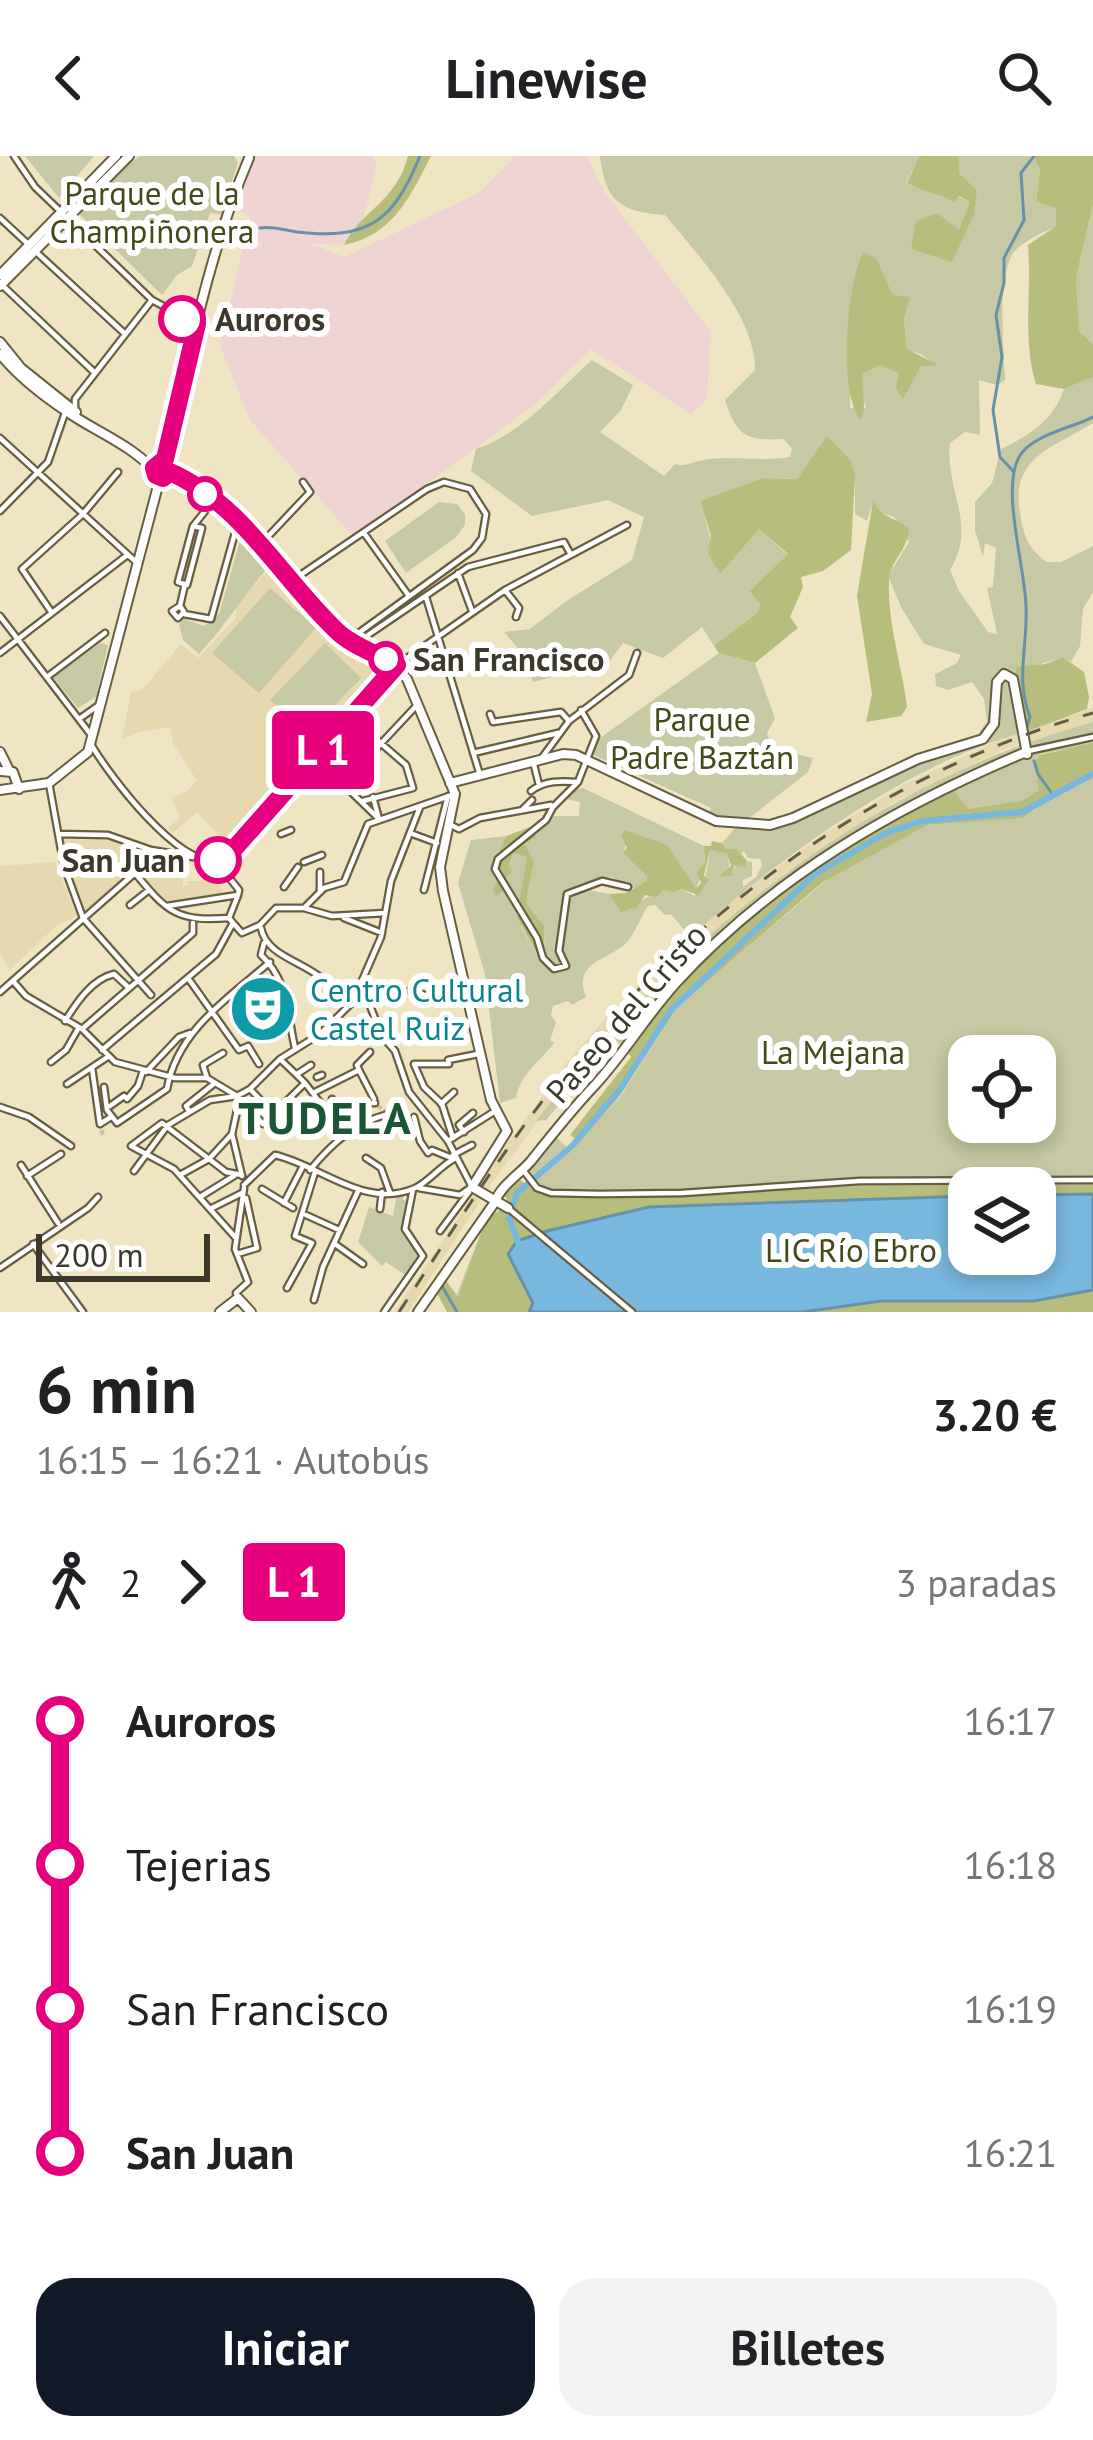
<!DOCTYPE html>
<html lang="es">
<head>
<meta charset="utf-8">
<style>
	:root { --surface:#fff; --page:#f2f2f2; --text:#202124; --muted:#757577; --accent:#111827 }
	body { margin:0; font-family:"PT Sans",sans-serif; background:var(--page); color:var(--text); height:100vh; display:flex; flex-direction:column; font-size:45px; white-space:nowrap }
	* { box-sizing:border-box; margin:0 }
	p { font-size:39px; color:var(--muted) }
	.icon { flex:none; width:66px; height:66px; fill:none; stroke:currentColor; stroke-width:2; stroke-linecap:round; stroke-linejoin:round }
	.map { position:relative; height:1156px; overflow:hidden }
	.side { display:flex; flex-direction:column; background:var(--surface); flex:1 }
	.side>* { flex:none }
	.badge { padding:0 24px; border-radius:9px; font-size:42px; line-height:78px }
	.controls { position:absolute; left:948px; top:879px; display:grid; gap:24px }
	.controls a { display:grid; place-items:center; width:108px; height:108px; border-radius:24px; background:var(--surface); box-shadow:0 6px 18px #0003; font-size:60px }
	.scale { position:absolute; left:36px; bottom:30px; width:174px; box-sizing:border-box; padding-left:12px; border:6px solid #3c382a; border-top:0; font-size:33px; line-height:42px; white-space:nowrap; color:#3c382a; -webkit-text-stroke:9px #fff; paint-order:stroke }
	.map>.badge { position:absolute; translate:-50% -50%; box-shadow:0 0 0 6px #fff }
	.legs { display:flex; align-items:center; gap:18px; height:132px; padding:0 36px; font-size:39px }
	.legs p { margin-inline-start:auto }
	.summary { display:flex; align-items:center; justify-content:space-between; height:204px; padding:0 36px }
	h1 { font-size:66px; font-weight:800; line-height:90px }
	.action { display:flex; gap:24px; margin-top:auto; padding:24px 36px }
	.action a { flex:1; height:138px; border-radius:36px; background:var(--accent); color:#fff; font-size:48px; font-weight:800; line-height:138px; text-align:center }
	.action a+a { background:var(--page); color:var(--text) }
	ul { padding:0 36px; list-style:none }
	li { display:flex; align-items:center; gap:42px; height:144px; font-size:45px }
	li i { display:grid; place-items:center; width:18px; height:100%; margin:0 15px; background:currentColor }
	li i::after { content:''; width:30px; height:30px; margin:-15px; border:9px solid; border-radius:50%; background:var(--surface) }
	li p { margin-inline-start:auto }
	li:first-child i { background:linear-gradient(#0000 50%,currentColor 0) }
	li:last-child i { background:linear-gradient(currentColor 50%,#0000 0) }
	header { display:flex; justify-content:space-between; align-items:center; height:156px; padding:0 36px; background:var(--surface); font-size:54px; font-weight:800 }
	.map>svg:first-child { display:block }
</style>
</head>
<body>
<header><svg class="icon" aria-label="back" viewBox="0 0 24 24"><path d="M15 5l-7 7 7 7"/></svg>Linewise<svg class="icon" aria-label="search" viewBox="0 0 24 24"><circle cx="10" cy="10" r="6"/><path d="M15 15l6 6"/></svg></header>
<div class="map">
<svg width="1093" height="1156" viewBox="0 0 1093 1156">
	<rect width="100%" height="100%" fill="#f0e5c3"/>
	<path fill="#efd4d3" d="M251,0H373L377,7L362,67L352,74L344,89L309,87L344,101L479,37L515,0H587L603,34L711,176L707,243L691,258L591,193L536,248L371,369L351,378L250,264L220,190L250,61L239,55Z"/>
	<path fill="#e6d9b0" d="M272,409L346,492L386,514L241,682L225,686L197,656L173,677L168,671L180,663L172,642L187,635L197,625L173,587L170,571L139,576L122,583L131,536L142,534L181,488L198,502L236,462V450Z
		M1093,552V566L1000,595L894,646L787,715L693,792L585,903L494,1024L408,1156H394L478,1033V1028L568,905L622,844L731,745L829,674L907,627L1001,583Z
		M68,681L109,682L152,696L196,704L183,714V730L188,729L187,725H200L208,716L227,740L164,748L135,715L84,755L69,717L64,685Z
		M55,706L77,760L56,770L10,814L0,797V710Z"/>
	<path fill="#c6c9a3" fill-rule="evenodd" d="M25,0H94L59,42Z
		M140,0H234L238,7L221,58L210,57L192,110L177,119L162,139L78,57L115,18Z
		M600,0H919L906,27C933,42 949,34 970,46L952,106L977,34L958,16V0H1033L1040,13L1036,46L1056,52V71C1044,75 1021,87 1014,96C996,120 1004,194 1005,224L997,229L979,224L980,279L965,276L950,287C945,337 978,368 950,414L959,435L988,476L997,478L987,432L993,431L996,392L985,387L983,401L975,374V346L992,327L1001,293C1030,279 1053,265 1064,233L1093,221V267C1053,292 1010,301 1020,357C1024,381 1027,390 1046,406H1061L1093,390V436L1083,453L1080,490L1071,506L1063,501L1008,518L1013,522L1022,577C906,608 779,703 690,781L671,758L665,759L655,749L648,750C641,760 635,777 628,785C610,805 572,804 586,841L572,849L568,845L553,850L551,859L556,867L550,884L554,887C539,907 521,916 516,942L500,947L485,818L458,727L471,684L506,680L494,716L502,736L513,697L528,701L521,770L541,806C553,779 538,767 526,748L534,705L525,688L553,660H579L580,646L566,643L575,633L583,632L704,690L705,707L696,734L682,714L626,686L624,698L648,720L647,725L635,733L611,721L582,728L584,733L609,738L622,755C645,745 669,720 694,740L705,725L710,694L727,698L731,720L737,707L745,711L747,705L752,706V720L743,724V731L757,720L762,709L760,703L748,702L744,695L741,698L737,693H726L722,687L739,668L709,660L711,652L591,598L600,582L719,497L755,507L775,562L767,577L772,592L813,602L808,616L743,667L770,669L918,604L984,586C1009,566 992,544 999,519L994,524L992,566L974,584L987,565L984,543L972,526L948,534L936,530L935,518L957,507L961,499L924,488L901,451L888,420L909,386L894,361L882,357L873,346L867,365L855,358V320L827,281L797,323L762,322L700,345L720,417L759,373L788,399L751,434L760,448L757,457L714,490L702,471L663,502L623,487L609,506L533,526L522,497L504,476L530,473L565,446L632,404L644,361L608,344L532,360L471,315L476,293C523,277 556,236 592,204L633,229L621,254L600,276L664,320L675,308C687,311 691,306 703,304C731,299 761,306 790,301L792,292L783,283C745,285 737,280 725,244L755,214C756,161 698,99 665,59C620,56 605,45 600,0ZM876,103L904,162L907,194L921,198L935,209H921L903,242L899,218L881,209L862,217L860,231L866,252H850V232Z
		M1093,48V188L1079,175L1076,122Z
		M439,346L457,348L465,358V369L455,382L406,417L385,385Z
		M242,378L270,409C243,440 227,468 199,498L183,484L179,468L184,463L204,470L219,458Z
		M270,432L316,472L259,537L212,497Z
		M100,487L108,489L96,541L78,552L53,521Z
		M325,487L361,522L306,579L270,544Z
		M1093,566V588L1041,598L1035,607L1038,634L1022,645L1002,650L968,653L953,635H943L803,713L625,893L615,884L546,964L536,965C680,780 864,629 1093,566Z
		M1093,620V1156H450L487,1061L542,1039L531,1034L538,1026L528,1012L556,981L571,995L620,941L677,852L850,704L927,669L956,667L1049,641ZM969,900H1035V966H969ZM969,1032H1035V1098H969Z
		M397,1037H403V1044L409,1045L402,1073L419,1099L405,1119L386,1106L382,1110L358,1086L369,1051L393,1060Z"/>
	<path fill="#b7bd7c" d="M408,0H431C410,41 393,79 344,89C360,55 396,47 408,0Z
		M919,0H958L959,17L977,34L974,58L952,106L911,93L916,65L937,57L959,74L970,46L959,40L954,46C942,37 923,37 907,27Z
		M1033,0H1093V48L1076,122L1079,175L1093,188V221L1064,233L1036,228C1022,183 1032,136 1028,89L1056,70V52L1036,46L1040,13Z
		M863,96L876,102L893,139L910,141L904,162L907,193L938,209L921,210L903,243L896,232L899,218L881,209L863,217C860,235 868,248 861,264C837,238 847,128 863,96Z
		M827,280L851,305L855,320L851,394L823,415L801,421L803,431L790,461L798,472L755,507L719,497L714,490L757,457L760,448L750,435L788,398L759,373L720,418L708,397L711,380L700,345L762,322L797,323Z
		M873,345L882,357L909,372C909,393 889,406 889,425C887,467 902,509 907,551L901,560L866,566L872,538L857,440Z
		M1063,501L1084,516L1089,541L1087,553L1018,579L1011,528L1017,511L1045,508Z
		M1093,587V620L1053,639L1022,662L927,669L823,726L677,852L619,941L580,986L570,979L631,901L625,893L674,830L803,713L943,635L953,634L968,653L1022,645L1038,634L1035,607L1040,599Z
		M533,670L535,681L525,688L534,705L526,747L544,770L545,800L542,807L517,761L527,701L513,697L509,710L512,715L505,723L502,736L496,740L493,734L498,724L493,711L506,680Z
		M625,674L667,689L696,733L701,727L697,716L705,707L704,690H711L712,685L722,687L726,693H737L747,705L745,711L734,710L732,720H719L731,710L727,698L710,694L704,719L708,725L698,739L682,733L674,736L663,734L656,741L645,739L637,751L621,756L609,738L626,737L647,725V720L623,697L627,692L621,679Z
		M520,1024L542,1039L870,1030L1093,1029V1038L1035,1039V1032H969V1040L648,1051L547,1075L508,1098L533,1147L529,1156H447L437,1137L445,1123L458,1141L487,1061L510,1049L503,1037Z
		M1093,1134V1156H803L881,1145H1034Z"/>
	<path fill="#78b7de" stroke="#6691a8" stroke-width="3" d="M1093,1038V1134L1034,1145H881L803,1156H529L533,1147L508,1098L517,1085L547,1075L649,1051L969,1040V1098H1035V1039Z"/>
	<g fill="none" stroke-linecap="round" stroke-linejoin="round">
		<path stroke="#6691a8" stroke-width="3" d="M260,72C273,70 284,74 297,76C368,84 393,66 420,0
			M1014,316L1000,301L993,254L1002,201L996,159L1004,127V102L1024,64L1021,17L1034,0
			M1026,574L1030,561C1015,523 1028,489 1026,450C1025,411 1001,334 1019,301C1031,279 1072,272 1093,261
			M1034,605L1038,618L1053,639
			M442,1130L457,1156"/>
		<path stroke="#78b7de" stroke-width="6" d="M519,1089L509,1062L517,1037L572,990L621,932L671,854L815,718L886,677L922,665L1022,656L1093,618"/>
		<path stroke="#ccc2a4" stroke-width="4.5" stroke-dasharray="4.5 2" stroke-linecap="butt" d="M378,950L385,955
			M100,968L103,980"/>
		<g stroke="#675e40" stroke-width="9">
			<path id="street" d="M14,0L35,31L60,55
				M0,62L28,88
				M68,63L152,144L197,168
				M35,95L123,176
				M3,130L95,217
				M75,256V243L152,144
				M0,282L136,406
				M0,355L48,306L65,257
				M194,369L213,345
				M193,370L202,372L187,429L178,426Z
				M364,377L409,440
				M261,388L310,336L303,326
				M458,417L472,455
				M293,424L427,333L444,326L470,333L486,358L482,382L473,394L349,484
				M505,434L519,452L516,461
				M426,441L480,619
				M180,450L184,456L178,462L172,455Z
				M180,450L185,428
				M52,457L22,413L83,358L118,316
				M184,458L211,463L238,366
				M0,460L91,579
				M360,490L368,479L468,411L564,386L570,397
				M0,497L126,400
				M47,521L105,477
				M581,554L596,580L578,626L553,651L546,664L498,703L495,713L537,782L543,802L554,813L566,810L559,795L567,738L602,725L628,731
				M490,558L493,566L561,556L569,565
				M79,563L99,549
				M354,564L406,609L413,632L363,645
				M92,590C112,623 176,707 216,705
				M1028,595L1093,581
				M473,597L558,577
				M316,602L379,663
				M541,603L569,565L629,519L637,497
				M533,605L539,629
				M49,627L64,710L83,762L151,839
				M344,627L418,548
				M531,635C545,624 561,625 578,626
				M373,641L379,663
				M420,651L391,725L381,781L361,827L382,880L395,895L409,936L448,985L471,1029
				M522,654L532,644
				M451,669L459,673L480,662L551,649
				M410,677L437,687
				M59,678L108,679L151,694L193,701
				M281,678L291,674
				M216,705L233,694L397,509L505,434L627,369
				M216,705L239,734L238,739
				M304,706L322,699
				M320,716V735
				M284,731L298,711
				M424,734L448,640
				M130,749L149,734
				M167,750L238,739
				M304,752L324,732L344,726L368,668L455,638
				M344,762L382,777
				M233,767L242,777L260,769L276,752H304L332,760L385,757
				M261,772C266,799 301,805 320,821C330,831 338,840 350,847
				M264,787L261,799C289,825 287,858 295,892
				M188,822L239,894L248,890L259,908
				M13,825L26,840L82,873L115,906L175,922H207L237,940L263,968L305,927
				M410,834L442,845
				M0,836L135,717C167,756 177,766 229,762
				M65,865C77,846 92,823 114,818L128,831
				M82,873L193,777V767
				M102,894L216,798L233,767L229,762L238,739
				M280,903L305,927L345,979
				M448,904L478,898
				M51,906L66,894L78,873
				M449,908H414L424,931L442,948L453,982
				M92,912L100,968L111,961
				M359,914L374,943
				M146,916L179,881L190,877
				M297,918L311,909
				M317,921L322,919
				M207,922L203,909L223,897
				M67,928L109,900
				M104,931L107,954L117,967L167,933C177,875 228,842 270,806
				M250,933L274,958
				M313,937L359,914L357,909L370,896
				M332,944V943
				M239,945L232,978L242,1020
				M373,947H375
				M441,948L454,936
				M110,950L124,940L127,943L138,930L143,915
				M0,951L29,961L71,990
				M189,955L186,950L215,927
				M356,955V956
				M338,956L341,953
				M414,961L420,985L428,997L432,994L454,1003
				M464,976L459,969L473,957
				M451,983L492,957
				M453,999L472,989
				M366,1002L381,1012L390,1037
				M21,1009L58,1067
				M310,1014C332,987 355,967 388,958
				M523,1014L537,1032L551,1037L600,1038L682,1037L860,1025L1093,1024
				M134,1015L168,969L210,944L237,940L250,933L280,903L320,878L366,833
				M180,1019L209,1003L232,978
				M27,1020L61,998
				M244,1029L275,999C320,1009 365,1054 415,1032C430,1025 440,1010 454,1003
				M419,1032L460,1039L470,1032
				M262,1033L293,1052
				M200,1041L234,1020
				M284,1047L303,1010
				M508,1052L632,1156
				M210,1053L242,1037
				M380,1053L382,1036
				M306,1059L339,1074
				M440,1075L469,1036
				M235,1081L174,1013L131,990L162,967L226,1016L242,1019
				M33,1088L83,1156
				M335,1088L363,1108
				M237,1098L257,1092L246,1042
				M0,1112L88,1052L98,1041
				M287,1132L312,1087L295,1080L315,1016
				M238,1142L236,1137L248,1126L235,1093L244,1032
				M314,1144L323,1111L359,1033
				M384,1156L423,1100L405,1073L413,1033"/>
		</g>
		<g stroke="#675e40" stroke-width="12">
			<path id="secondary" d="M0,119L116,0
				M0,130L129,0
				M0,186L21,212L76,256
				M0,198C18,220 42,239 66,255C97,277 138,291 160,322L170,316
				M164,306C188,205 208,98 249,2
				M170,316C242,348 283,424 339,476C360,496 389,499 407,523L455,638L440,711L443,735L491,944L507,975L472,1031L508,1052
				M0,596L8,612
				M0,615L13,616L19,633
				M450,627L563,598L576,599L716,665L770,669L793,662L918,603L983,583L994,568L997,526L1004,518L1013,523L1027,598
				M0,634L49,627L88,596L160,322
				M220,1156L238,1142L251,1156
				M418,1156L495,1046C501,1029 519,1019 531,1005C552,979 572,953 596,928C625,896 647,859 676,827C773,721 895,651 1026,596"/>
		</g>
		<use href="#street" stroke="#fff" stroke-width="4.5"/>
		<use href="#secondary" stroke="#fff" stroke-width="8"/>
		<path stroke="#615b49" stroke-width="3" stroke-dasharray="15 15" stroke-linecap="butt" d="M399,1156C454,1073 507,986 571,909C705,746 888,614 1093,557"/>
	</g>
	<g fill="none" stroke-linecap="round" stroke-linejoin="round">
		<g stroke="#fff" stroke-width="27">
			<path id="line-1" d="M182,163L197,168L165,303L154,312L156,319L163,322L170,316C243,348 283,425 339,477C355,491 379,499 397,509L233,694L218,704"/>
		</g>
		<use href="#line-1" stroke="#e6007e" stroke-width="18"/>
	</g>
	<defs>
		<g id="theatre-disc" transform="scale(3.45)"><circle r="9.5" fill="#0f9aa8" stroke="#fff"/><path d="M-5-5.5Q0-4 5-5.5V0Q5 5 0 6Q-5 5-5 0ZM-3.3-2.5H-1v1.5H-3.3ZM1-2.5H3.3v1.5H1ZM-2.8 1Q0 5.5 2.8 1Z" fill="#fff"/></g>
	</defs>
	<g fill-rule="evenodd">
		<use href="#theatre-disc" x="263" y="853"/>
	</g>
	<g fill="#fff" stroke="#e6007e" stroke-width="6">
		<circle cx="182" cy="163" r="21"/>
		<circle cx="205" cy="338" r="15"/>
		<circle cx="386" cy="503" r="15"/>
		<circle cx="218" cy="704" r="21"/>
	</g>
	<g text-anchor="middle" stroke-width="12" stroke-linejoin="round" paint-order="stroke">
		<g font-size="33" fill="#454817" stroke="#fff">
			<text x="152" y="49">Parque de la<tspan x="152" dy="38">Champiñonera</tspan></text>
			<text x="702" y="575">Parque<tspan x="702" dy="38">Padre Baztán</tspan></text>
			<text x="833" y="908">La Mejana</text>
			<text x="851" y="1106">LIC Río Ebro</text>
		</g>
		<g font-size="33" font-weight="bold" fill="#3c382a" stroke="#fff" text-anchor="start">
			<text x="215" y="175">Auroros</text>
			<text x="413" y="515">San Francisco</text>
			<text x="185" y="716" text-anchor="end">San Juan</text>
		</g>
		<g font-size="33" fill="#0d838f" stroke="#fff" text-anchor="start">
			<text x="310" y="846">Centro Cultural<tspan x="310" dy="38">Castel Ruiz</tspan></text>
		</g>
		<g font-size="33" fill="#3c382a" stroke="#fff">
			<text transform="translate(626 857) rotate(-49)" y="12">Paseo del Cristo</text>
		</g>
		<g font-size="45" font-weight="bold" letter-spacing="3" fill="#1a5536" stroke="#fff">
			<text x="326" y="978">TUDELA</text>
		</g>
	</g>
</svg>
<div class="controls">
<a><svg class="icon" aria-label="locate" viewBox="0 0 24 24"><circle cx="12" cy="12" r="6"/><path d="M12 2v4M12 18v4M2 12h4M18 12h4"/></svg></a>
<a><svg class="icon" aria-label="layers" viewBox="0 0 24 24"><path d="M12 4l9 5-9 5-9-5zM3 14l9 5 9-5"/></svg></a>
</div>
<div class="scale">200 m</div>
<b class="badge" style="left:323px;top:594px;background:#e6007e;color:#fff">L 1</b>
</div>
<section class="side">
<div class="summary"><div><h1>6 min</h1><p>16:15 – 16:21 · Autobús</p></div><b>3.20 €</b></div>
<div class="legs"><svg class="icon" aria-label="walk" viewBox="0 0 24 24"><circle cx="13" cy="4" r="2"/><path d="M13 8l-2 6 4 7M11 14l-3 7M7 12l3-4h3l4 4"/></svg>2<svg class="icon" aria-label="forward" viewBox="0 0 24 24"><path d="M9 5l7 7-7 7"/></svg><b class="badge" style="background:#e6007e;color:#fff">L 1</b><p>3 paradas</p></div>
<ul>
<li><i style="color:#e6007e"></i><b>Auroros</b><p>16:17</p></li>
<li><i style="color:#e6007e"></i><span>Tejerias</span><p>16:18</p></li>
<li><i style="color:#e6007e"></i><span>San Francisco</span><p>16:19</p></li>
<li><i style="color:#e6007e"></i><b>San Juan</b><p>16:21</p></li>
</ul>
<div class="action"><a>Iniciar</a><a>Billetes</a></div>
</section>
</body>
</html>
